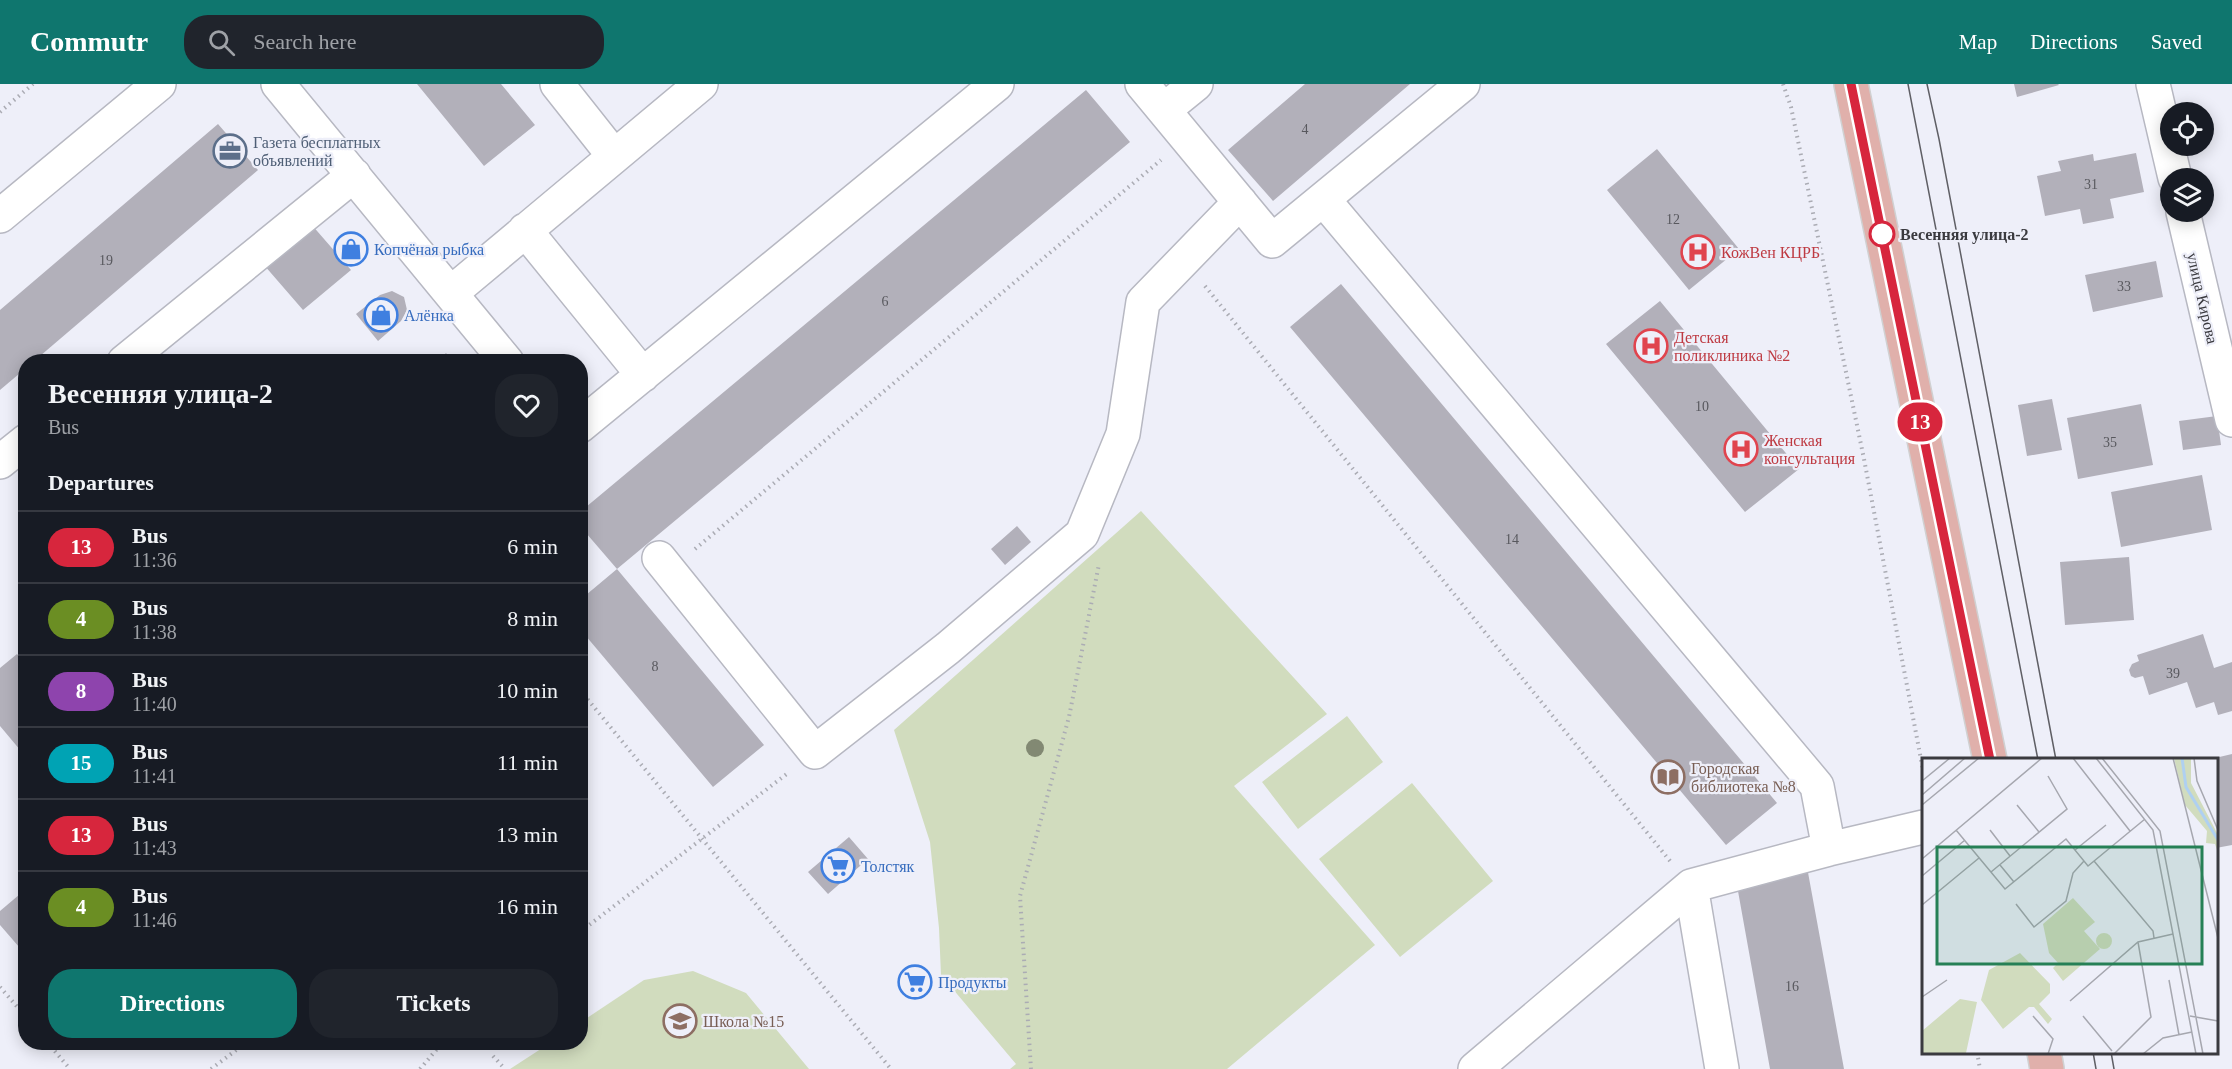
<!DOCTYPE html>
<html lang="en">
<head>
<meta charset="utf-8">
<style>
	:root { --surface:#171b24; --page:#20242c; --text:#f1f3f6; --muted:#9ea1a6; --line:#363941; --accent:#0f766e }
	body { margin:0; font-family:Georgia,serif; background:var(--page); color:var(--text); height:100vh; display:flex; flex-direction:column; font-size:22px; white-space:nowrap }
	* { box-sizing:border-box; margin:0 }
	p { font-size:20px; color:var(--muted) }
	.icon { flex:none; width:33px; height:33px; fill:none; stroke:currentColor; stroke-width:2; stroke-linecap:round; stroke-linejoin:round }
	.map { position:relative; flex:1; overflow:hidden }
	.side { position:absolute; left:18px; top:270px; width:570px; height:696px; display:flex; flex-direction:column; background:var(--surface); border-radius:24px; box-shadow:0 3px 15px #0003 }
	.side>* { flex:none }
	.badge { padding:0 12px; border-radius:20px; font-size:21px; line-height:39px }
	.tools { position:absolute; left:2160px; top:18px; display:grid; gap:12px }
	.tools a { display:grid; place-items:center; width:54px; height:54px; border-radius:50%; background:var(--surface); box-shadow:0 3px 15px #0003; font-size:30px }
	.map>.badge { position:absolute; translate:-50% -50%; box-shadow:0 0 0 3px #fff }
	h2 { padding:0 30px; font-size:22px; line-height:54px }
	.round { display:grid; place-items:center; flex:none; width:63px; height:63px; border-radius:24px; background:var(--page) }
	.headline { display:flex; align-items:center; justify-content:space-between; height:102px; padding:0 30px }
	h1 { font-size:28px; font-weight:800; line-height:45px }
	.action { display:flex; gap:12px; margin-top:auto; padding:12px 30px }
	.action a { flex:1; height:69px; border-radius:24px; background:var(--accent); color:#fff; font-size:24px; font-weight:800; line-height:69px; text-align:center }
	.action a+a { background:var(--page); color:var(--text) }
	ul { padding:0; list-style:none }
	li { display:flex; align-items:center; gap:18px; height:72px; padding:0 30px; border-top:2px solid var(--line) }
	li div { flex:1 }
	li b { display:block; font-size:22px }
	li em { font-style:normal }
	li .badge { min-width:66px; font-weight:700; text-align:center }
	header { display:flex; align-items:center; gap:36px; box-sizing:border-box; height:84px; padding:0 30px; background:var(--accent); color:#fff }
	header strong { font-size:28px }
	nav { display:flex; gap:33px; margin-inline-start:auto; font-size:21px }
	.search { width:420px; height:54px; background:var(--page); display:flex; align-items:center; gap:15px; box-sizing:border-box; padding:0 21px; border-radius:24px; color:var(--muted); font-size:22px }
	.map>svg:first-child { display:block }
</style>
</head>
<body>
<header>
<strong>Commutr</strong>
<div class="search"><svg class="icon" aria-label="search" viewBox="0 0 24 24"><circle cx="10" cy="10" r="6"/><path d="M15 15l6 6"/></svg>Search here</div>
<nav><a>Map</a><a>Directions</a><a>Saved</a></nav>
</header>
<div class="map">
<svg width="2232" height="985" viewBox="0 0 2232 985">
	<rect width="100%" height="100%" fill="#eeeff9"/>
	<path fill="#d1dcbe" d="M1141,427L1327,630L1234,702L1375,861L1227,985H1010L1016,980L941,891L939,844L930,758L894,646Z
		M1347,632L1383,678L1298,745L1262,698Z
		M1412,699L1493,797L1400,873L1319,775Z
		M693,887L746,909L809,985H510L550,959L580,958L581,938L644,896Z"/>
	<path fill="#b2b0ba" d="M417,0H501L535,41L484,82Z
		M1305,0H1410L1273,117L1228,66Z
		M2014,0H2058L2059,1L2017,13Z
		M1086,6L1130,58L617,485L580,442V428Z
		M218,40L258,86L33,278H26V284L0,306V226Z
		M1657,65L1739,165L1689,206L1607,106Z
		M2136,69L2144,108L2110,115L2114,134L2083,140L2080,125L2045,132L2037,92L2061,87L2058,77L2093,70L2094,77Z
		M311,140L351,186L303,226L264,181Z
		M2156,177L2163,213L2093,228L2085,191Z
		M1341,200L1777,719L1726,761L1290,243Z
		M392,207L404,213L407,226L401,237L378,257L356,230L380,211Z
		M1660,217L1799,385L1745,428L1606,260Z
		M446,269L453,278H437Z
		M2052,315L2062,366L2027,372L2018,321Z
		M2141,320L2153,381L2078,395L2067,334Z
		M2217,332L2221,361L2183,366L2179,337Z
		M2202,391L2212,446L2121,463L2111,408Z
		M1017,442L1031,458L1005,481L991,465Z
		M2129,473L2134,536L2065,541L2060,478Z
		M617,485L764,661L713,703L580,545V516Z
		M2203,550L2214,584L2232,578V627L2218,631L2214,618L2196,624L2187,598L2149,611L2143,592L2135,594L2131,592L2129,586L2132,580L2139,577L2137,571Z
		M17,570L26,581V673L0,642V584Z
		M2232,670V761L2216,764V692H2217L2216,676L2211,675Z
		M849,753L868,775L828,810L808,788Z
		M1807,783L1844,985H1770L1736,796Z
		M26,805V871L0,841V827Z
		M913,882L930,904L917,914L900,892Z"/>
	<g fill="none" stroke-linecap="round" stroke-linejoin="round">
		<g stroke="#b7b8c2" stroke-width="36">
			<path id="minor" d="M278,0L507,278
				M557,0L614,72
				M1142,0L1272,157L1463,0
				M2153,0L2175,94
				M1164,26L1196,0
				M1323,115L1817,702L1829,765
				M2183,128L2232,336
				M0,132L159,0
				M525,146L643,291
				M451,209L701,0
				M124,278L354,91
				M580,342L997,0
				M0,378L26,357
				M659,474L815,668L948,564L1082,450L1123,350L1143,218L1240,118
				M1691,802L1722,985
				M1475,985L1691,802L1829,765L1923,743"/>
		</g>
		<g stroke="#d0d0d1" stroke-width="36">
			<path id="major" d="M1851,0L1990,676
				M2044,968L2047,985"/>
		</g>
		<path stroke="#abacb4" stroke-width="4" stroke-dasharray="1.5 4.5" stroke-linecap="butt" d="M1783,0L1791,23L1864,375L1923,686
			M0,28L33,0
			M1205,202L1670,777
			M695,465L1161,76
			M580,606L891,985
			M580,848L788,689
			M0,903L26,933
			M47,958L70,985
			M1977,968L1980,985
			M493,972L505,985
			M211,985L247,958
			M420,985L443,958
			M1031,985L1020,812L1069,633L1099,480"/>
		<use href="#minor" stroke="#fff" stroke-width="33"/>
		<use href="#major" stroke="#e0b0ab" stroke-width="33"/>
		<path stroke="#5f5f65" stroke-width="1.5" d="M1908,0L2038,676
			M1927,0L1939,55L2056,676
			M2093,968L2096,985
			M2111,968L2114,985"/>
	</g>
	<circle fill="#828973" cx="1035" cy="664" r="9"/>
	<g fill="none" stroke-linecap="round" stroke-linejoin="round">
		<g stroke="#fff" stroke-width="14">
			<path id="line" d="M1851,0L1990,676"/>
		</g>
		<use href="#line" stroke="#d7263d" stroke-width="9"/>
	</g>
	<defs>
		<g id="office-ring" transform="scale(1.725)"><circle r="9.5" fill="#eeeff9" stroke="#5c6f8a" stroke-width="1.5"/><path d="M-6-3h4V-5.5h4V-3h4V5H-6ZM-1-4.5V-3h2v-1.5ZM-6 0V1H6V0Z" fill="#5c6f8a"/></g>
		<g id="shop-ring" transform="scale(1.725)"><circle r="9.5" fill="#eeeff9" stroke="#3f7fe0" stroke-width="1.5"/><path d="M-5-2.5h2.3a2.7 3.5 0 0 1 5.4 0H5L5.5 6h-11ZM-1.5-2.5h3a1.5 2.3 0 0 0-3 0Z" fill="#3f7fe0"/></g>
		<g id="hospital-ring" transform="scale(1.725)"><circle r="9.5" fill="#eeeff9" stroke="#e0444e" stroke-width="1.5"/><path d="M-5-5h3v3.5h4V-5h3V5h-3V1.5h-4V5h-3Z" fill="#e0444e"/></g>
		<g id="library-ring" transform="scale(1.725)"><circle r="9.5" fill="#eeeff9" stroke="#8d6e63" stroke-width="1.5"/><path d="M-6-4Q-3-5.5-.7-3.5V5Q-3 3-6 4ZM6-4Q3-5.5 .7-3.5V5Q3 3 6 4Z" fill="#8d6e63"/></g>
		<g id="supermarket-ring" transform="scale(1.725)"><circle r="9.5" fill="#eeeff9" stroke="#3f7fe0" stroke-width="1.5"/><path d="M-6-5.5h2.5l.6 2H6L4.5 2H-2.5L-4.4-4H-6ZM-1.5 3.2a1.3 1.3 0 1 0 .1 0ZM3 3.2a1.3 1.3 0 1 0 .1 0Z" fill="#3f7fe0"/></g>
		<g id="school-ring" transform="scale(1.725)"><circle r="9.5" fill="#eeeff9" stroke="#8d6e63" stroke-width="1.5"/><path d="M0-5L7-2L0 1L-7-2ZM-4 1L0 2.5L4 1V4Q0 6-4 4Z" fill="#8d6e63"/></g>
	</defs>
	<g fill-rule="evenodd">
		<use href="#office-ring" x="230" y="67"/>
		<use href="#shop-ring" x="351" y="165"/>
		<use href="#hospital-ring" x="1698" y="168"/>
		<use href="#shop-ring" x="381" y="231"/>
		<use href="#hospital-ring" x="1651" y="262"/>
		<use href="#hospital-ring" x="1741" y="365"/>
		<use href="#library-ring" x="1668" y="693"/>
		<use href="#supermarket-ring" x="838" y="782"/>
		<use href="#supermarket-ring" x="915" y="898"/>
		<use href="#school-ring" x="680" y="937"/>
	</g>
	<circle fill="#fff" stroke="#d7263d" stroke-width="3" cx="1882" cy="150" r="12"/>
	<g text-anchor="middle" stroke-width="4.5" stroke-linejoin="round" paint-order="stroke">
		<g font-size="14" fill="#58585e">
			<text x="1305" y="50">4</text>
			<text x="2091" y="105">31</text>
			<text x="1673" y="140">12</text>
			<text x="106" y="181">19</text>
			<text x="2124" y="207">33</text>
			<text x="885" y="222">6</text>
			<text x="1702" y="327">10</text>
			<text x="2110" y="363">35</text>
			<text x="1512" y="460">14</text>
			<text x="655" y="587">8</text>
			<text x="2173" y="594">39</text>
			<text x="1792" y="907">16</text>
		</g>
		<g font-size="16" fill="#4e5e75" stroke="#eeeff9" text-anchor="start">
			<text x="253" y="64">Газета бесплатных<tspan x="253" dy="18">объявлений</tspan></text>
		</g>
		<g font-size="16" font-weight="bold" fill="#3a3a3f" stroke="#eeeff9" text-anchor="start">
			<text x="1900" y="156">Весенняя улица-2</text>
		</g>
		<g font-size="16" fill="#366cbe" stroke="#eeeff9" text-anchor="start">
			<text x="374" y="171">Копчёная рыбка</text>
			<text x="404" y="237">Алёнка</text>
			<text x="861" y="788">Толстяк</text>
			<text x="938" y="904">Продукты</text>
		</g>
		<g font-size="16" fill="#be3a42" stroke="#eeeff9" text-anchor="start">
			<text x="1721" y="174">КожВен КЦРБ</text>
			<text x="1674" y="259">Детская<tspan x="1674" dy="18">поликлиника №2</tspan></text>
			<text x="1764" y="362">Женская<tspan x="1764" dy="18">консультация</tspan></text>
		</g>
		<g font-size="16" fill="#3a3a3f" stroke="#eeeff9">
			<text transform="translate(2203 214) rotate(77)" y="6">улица Кирова</text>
		</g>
		<g font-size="16" fill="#785e54" stroke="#eeeff9" text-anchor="start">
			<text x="1691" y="690">Городская<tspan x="1691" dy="18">библиотека №8</tspan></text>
			<text x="703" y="943">Школа №15</text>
		</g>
	</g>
	<g transform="translate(1922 674)">
		<rect width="296" height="296" fill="#eeeff9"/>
		<path d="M252,0H269V25L295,75V92L293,86L284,85L285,73L263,47ZM151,140L173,164L162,173L178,191L141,223L131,210L136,205L127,195L121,166ZM174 183a8 8 0 1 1 16 0a8 8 0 1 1-16 0ZM98,195L128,226V235L117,246L130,261L126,266L112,249H107L81,271L59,242L67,212ZM38,241L55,244L44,295H0V273Z" fill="#d1dcbe"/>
		<path fill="none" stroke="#afd0f1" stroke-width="3" d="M260,0L264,29L296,82"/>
		<path fill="none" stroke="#a6a7af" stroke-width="1.5" d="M151,0L208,73M174,0L231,72L274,296M180,0L238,73L281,296M251,0L296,180M272,0L275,23L296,72M0,23L28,0M0,37L43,0M0,47L57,0M95,47L117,74M34,72L83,131L144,81L166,108L223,61M68,72L88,98M153,92L184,67M0,101L120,0M172,103L231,173L232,180M78,107L92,124M69,114L145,51L126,18M0,118L43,82M94,146L112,169L144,143L151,115L162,103M0,147L57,100M247,222L257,277M0,239L25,222M148,243L216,184L251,176M111,258L131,281L126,296M161,258L190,293M268,258L296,263M192,296L229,259L216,184M221,296L241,280L270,274"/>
		<path fill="#268056" fill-opacity="0.15" stroke="#268056" stroke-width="3" d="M15,89H280V206H15Z"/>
		<rect width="296" height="296" fill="none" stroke="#3a3a3f" stroke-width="3"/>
	</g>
</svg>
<div class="tools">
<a><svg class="icon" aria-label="locate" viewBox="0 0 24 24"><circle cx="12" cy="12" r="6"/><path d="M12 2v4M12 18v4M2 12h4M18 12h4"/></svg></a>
<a><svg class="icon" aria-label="layers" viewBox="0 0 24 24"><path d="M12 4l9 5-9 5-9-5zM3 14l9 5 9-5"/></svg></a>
</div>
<b class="badge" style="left:1920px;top:338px;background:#d7263d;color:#fff">13</b>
<section class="side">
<div class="headline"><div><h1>Весенняя улица-2</h1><p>Bus</p></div><a class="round"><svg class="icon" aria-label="heart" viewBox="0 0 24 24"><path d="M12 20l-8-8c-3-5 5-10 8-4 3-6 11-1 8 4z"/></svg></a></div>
<h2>Departures</h2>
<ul>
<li><span class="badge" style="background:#d7263d;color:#fff">13</span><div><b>Bus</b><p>11:36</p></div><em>6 min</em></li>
<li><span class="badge" style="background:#6b8e23;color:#fff">4</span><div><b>Bus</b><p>11:38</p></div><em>8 min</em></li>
<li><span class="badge" style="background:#8e44ad;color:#fff">8</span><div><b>Bus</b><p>11:40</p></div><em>10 min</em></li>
<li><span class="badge" style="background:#00a3b4;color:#fff">15</span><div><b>Bus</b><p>11:41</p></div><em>11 min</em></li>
<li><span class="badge" style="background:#d7263d;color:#fff">13</span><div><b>Bus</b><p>11:43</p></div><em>13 min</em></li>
<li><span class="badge" style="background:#6b8e23;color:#fff">4</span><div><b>Bus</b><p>11:46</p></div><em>16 min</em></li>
</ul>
<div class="action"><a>Directions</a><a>Tickets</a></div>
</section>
</div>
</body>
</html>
